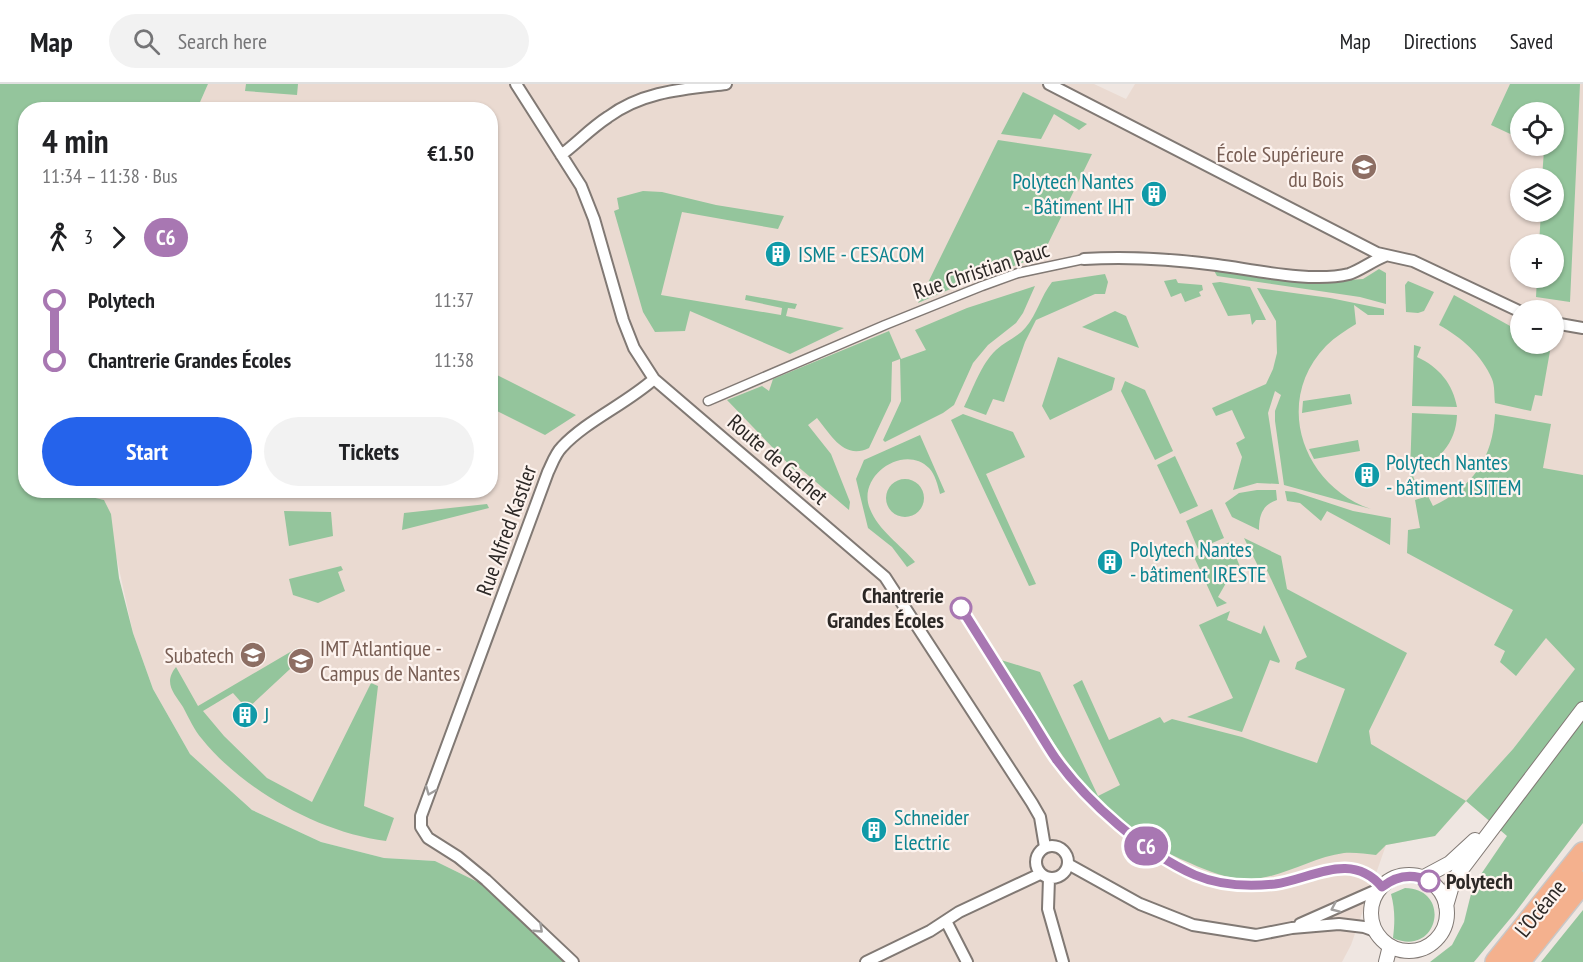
<!DOCTYPE html>
<html lang="en">
<head>
<meta charset="utf-8">
<style>
	:root { --surface:#fff; --page:#f2f2f2; --text:#202124; --muted:#757577; --line:#e0e0e0; --accent:#2563eb }
	body { margin:0; font-family:"PT Sans Narrow",sans-serif; background:var(--page); color:var(--text); height:100vh; display:flex; flex-direction:column; font-size:22px; white-space:nowrap }
	* { box-sizing:border-box; margin:0 }
	p { font-size:20px; color:var(--muted) }
	.icon { flex:none; width:33px; height:33px; fill:none; stroke:currentColor; stroke-width:2; stroke-linecap:round; stroke-linejoin:round }
	.map { position:relative; flex:1; overflow:hidden }
	.drawer { position:absolute; left:18px; top:18px; width:480px; height:396px; display:flex; flex-direction:column; background:var(--surface); border-radius:24px; box-shadow:0 2px 4px #0004 }
	.drawer>* { flex:none }
	.badge { padding:0 12px; border-radius:20px; font-size:21px; line-height:39px }
	.buttons { position:absolute; left:1510px; top:18px; display:grid; gap:12px }
	.buttons a { display:grid; place-items:center; width:54px; height:54px; border-radius:50%; background:var(--surface); box-shadow:0 2px 4px #0004; font-size:30px }
	.map>.badge { position:absolute; translate:-50% -50%; box-shadow:0 0 0 3px #fff }
	.legs { display:flex; align-items:center; gap:9px; height:66px; padding:0 24px; font-size:20px }
	.legs p { margin-inline-start:auto }
	.overview { display:flex; align-items:center; justify-content:space-between; height:102px; padding:0 24px }
	h1 { font-size:33px; font-weight:600; line-height:45px }
	.primary-button { display:flex; gap:12px; margin-top:auto; padding:12px 24px }
	.primary-button a { flex:1; height:69px; border-radius:36px; background:var(--accent); color:#fff; font-size:24px; font-weight:600; line-height:69px; text-align:center }
	.primary-button a+a { background:var(--page); color:var(--text) }
	ul { padding:0 24px; list-style:none }
	li { display:flex; align-items:center; gap:21px; height:60px; font-size:22px }
	li i { display:grid; place-items:center; width:9px; height:100%; margin:0 8px; background:currentColor }
	li i::after { content:''; width:15px; height:15px; margin:-8px; border:4px solid; border-radius:50%; background:var(--surface) }
	li p { margin-inline-start:auto }
	li:first-child i { background:linear-gradient(#0000 50%,currentColor 0) }
	li:last-child i { background:linear-gradient(currentColor 50%,#0000 0) }
	header { display:flex; align-items:center; gap:36px; box-sizing:border-box; height:84px; padding:0 30px; background:var(--surface); border-bottom:2px solid var(--line) }
	header strong { font-size:28px }
	nav { display:flex; gap:33px; margin-inline-start:auto; font-size:21px }
	.search { width:420px; height:54px; background:var(--page); display:flex; align-items:center; gap:15px; box-sizing:border-box; padding:0 21px; border-radius:33px; color:var(--muted); font-size:22px }
	.map>svg:first-child { display:block }
</style>
</head>
<body>
<header>
<strong>Map</strong>
<div class="search"><svg class="icon" aria-label="search" viewBox="0 0 24 24"><circle cx="10" cy="10" r="6"/><path d="M15 15l6 6"/></svg>Search here</div>
<nav><a>Map</a><a>Directions</a><a>Saved</a></nav>
</header>
<div class="map">
<svg width="1583" height="878" viewBox="0 0 1583 878">
	<rect width="100%" height="100%" fill="#efe6e1"/>
	<path fill="#eadad1" fill-rule="evenodd" d="M208,0H1094L1126,15L1135,0H1583V575L1513,665L1435,752L1386,761L1351,861L1342,878H565L488,803L435,777L384,774L321,758L252,726L190,670L153,605L133,549L104,416L74,409L72,407L490,406V26L197,25ZM1521,28H1554V62H1521ZM1521,94H1554V128H1521ZM1521,160H1554V194H1521ZM1521,226H1554V260H1521Z"/>
	<path fill="#94c59c" d="M0,0H208L197,25L26,26V406L72,407L74,409L104,416L111,430L119,494L133,549L153,605L190,670L252,726L321,758L384,774L435,777L488,803L565,878H0Z
		M246,0H298L297,11L245,7Z
		M1510,0H1580L1570,218L1536,213L1537,194H1554V160H1539L1541,128H1554V94H1542L1544,66L1535,62H1554V28H1521V55L1491,41Z
		M1023,8L1087,40L1079,46L1054,30L1041,55L1001,50Z
		M998,56L1092,70L1042,172L962,200L918,219Z
		M643,107L662,108L716,121L784,132L778,145L682,128L661,211L781,231L782,224L745,216L746,211L797,220L795,225L788,224L786,232L844,244L790,270L690,227L685,247L655,248L643,228L614,127L619,125L617,114Z
		M1212,183L1322,198L1363,195L1379,185L1386,189V220L1360,213L1217,192Z
		M1105,190L1108,198L1105,210H1095L1036,236L1025,258L1004,318L993,315L986,331L964,323C973,305 981,280 996,266C1006,257 1018,253 1026,243C1037,230 1041,212 1052,198Z
		M1176,195L1178,199L1202,201L1203,206L1199,208L1201,212L1185,218L1181,209L1171,213L1164,197Z
		M1408,197L1434,208L1424,227L1418,229L1406,228L1405,201Z
		M1220,198L1250,203L1266,236H1256L1252,241L1250,230L1228,232L1212,199Z
		M1035,202L1023,229L1016,239L988,261L973,279L954,321L943,329L885,358L883,356L901,317L900,275L892,278L891,317L869,364C844,376 831,351 817,334L808,341L831,370L850,418L849,426L796,381L799,391L727,316L762,302L769,307L773,295L889,247L901,275L926,266L915,246L967,224Z
		M1257,204L1330,214L1384,225V231H1368L1354,221L1356,240C1346,246 1335,253 1326,262C1273,317 1302,401 1371,425L1284,401L1275,337V327L1281,311L1275,307L1268,329L1279,400L1257,399L1233,406L1242,373L1236,359L1245,354L1232,326L1216,332L1212,324L1266,300L1273,285L1277,269L1276,237Z
		M1454,211L1521,248V260H1538L1550,267L1542,312L1535,311L1531,327L1495,319C1494,312 1495,302 1492,295C1482,271 1461,253 1439,241Z
		M1115,227L1126,232L1139,264L1082,243Z
		M1414,261L1421,263L1417,273C1439,283 1453,300 1457,323L1412,322Z
		M1058,273L1115,294L1112,306L1050,336L1042,322Z
		M490,288H491L576,331L545,351L491,324Z
		M1125,297L1145,306L1173,367L1155,376L1121,307Z
		M1350,310L1352,320L1302,329L1303,317Z
		M1412,329L1457,331C1456,360 1438,378 1412,389L1418,406L1414,408L1410,391Z
		M963,330L1013,348L1025,373L986,390L1036,500L1029,502L951,336Z
		M1495,330L1551,340L1543,384L1583,391V739L1514,830L1474,878H1430L1452,861L1464,838L1473,802L1507,752L1466,717L1435,752L1386,761L1376,771C1366,770 1354,768 1344,769C1313,773 1284,793 1252,795C1230,796 1210,788 1190,779C1096,741 1052,657 1001,576L1040,588L1098,712L1120,701L1073,601L1082,596L1109,656L1160,633L1164,639L1172,635L1242,653L1317,679L1345,605L1295,585L1297,578L1307,573L1265,482L1259,484L1244,454L1281,472L1287,505L1407,569L1369,647L1371,660L1466,717L1513,665L1575,585L1546,554L1516,592L1500,578L1505,567L1494,561L1513,526L1407,469L1408,446L1420,444L1415,416L1428,412L1433,422C1472,404 1493,374 1495,330Z
		M920,351L945,408L940,410C938,402 935,390 929,384C904,359 856,392 870,425C878,446 901,461 915,478L907,483L892,463L868,444L856,395L864,376Z
		M1358,356L1360,367L1314,375L1309,365Z
		M1175,372L1198,422L1180,430L1157,381Z
		M886 414a19 19 0 1 1 38 0a19 19 0 1 1-38 0Z
		M1257,406H1276L1277,416C1262,421 1259,432 1259,446L1232,433L1225,419L1239,409Z
		M1285,407L1295,408L1353,427L1391,434L1390,461L1327,427L1321,437L1300,419L1287,417Z
		M487,420L489,424L402,446L404,429Z
		M1212,425L1224,454L1198,465L1186,437Z
		M284,427L331,428L333,452L289,462Z
		M1230,458L1243,490L1234,485L1218,513L1227,519L1217,523L1194,473Z
		M341,482L343,486L338,488L345,507L318,519L293,511L289,495Z
		M1230,527L1227,536L1261,550L1264,541L1280,577L1279,579L1270,576L1242,648L1187,633L1233,614L1199,541Z
		M297,564L304,572L247,625L233,609L203,627L224,652L267,694L312,718L371,599L378,602L364,722L394,734L386,757C320,749 243,706 202,655C194,646 189,634 183,623C174,609 163,599 176,583L198,622Z
		M1405,804C1453,805 1438,874 1393,854C1395,838 1395,825 1391,810Z
		M1583,826V878H1541Z"/>
	<g fill="none" stroke-linecap="round" stroke-linejoin="round">
		<g stroke="#817974" stroke-width="11">
			<path id="pedestrian" d="M708,317L885,241L982,202L1018,189L1084,175"/>
		</g>
		<g stroke="#817974" stroke-width="14">
			<path id="minor" d="M516,0L581,102L594,135L623,236L634,264L654,295L885,493L1032,719L1040,733L1045,763
				M1049,0L1377,169L1413,177L1521,228
				M561,71C577,59 591,44 608,33C643,7 684,5 726,0
				M1084,175C1129,172 1172,175 1217,181C1255,186 1312,199 1349,190C1359,187 1374,176 1385,172
				M1554,239L1583,244
				M1036 778a16 16 0 1 1 32 0a16 16 0 1 1-32 0Z
				M1068,780L1140,820L1193,841L1256,851L1292,844L1339,840L1364,843L1375,847
				M1049,794L1048,825L1063,878
				M946,837L967,878
				M1300,840L1379,805
				M573,878L486,796L458,773L428,754L421,743V732L548,388C552,380 555,370 562,363C586,337 626,320 654,295
				M866,878L930,847L959,828L1040,790"/>
		</g>
		<g stroke="#817974" stroke-width="16">
			<path id="tertiary" d="M1371 829a38 38 0 1 1 76 0a38 38 0 1 1-76 0Z
				M1422,794L1450,779L1475,756
				M1446,822L1453,798L1458,790L1583,625
				M1386,878L1390,862"/>
		</g>
		<g stroke="#c8c7c7" stroke-width="24">
			<path id="motorway" d="M1496,878L1583,769
				M1519,878L1583,798"/>
		</g>
		<use href="#pedestrian" stroke="#fff" stroke-width="8"/>
		<use href="#minor" stroke="#fff" stroke-width="10"/>
		<use href="#tertiary" stroke="#fff" stroke-width="14"/>
		<use href="#motorway" stroke="#f4b18e" stroke-width="21"/>
	</g>
	<defs><path id="oneway-chevron" d="M-2-3.5L2.5 0L-2 3.5" fill="none" stroke-width="1.6" stroke-linecap="round" stroke-linejoin="round" transform="scale(1.5)"/></defs>
	<g stroke="#a09e9d">
		<use href="#oneway-chevron" transform="translate(430 707) rotate(112)"/>
		<use href="#oneway-chevron" transform="translate(1335 824) rotate(156)"/>
		<use href="#oneway-chevron" transform="translate(539 845) rotate(43)"/>
	</g>
	<g fill="none" stroke-linecap="round" stroke-linejoin="round">
		<g stroke="#fff" stroke-width="14">
			<path id="line-1" d="M961,524C982,557 1003,591 1024,624C1035,641 1045,659 1056,675C1088,719 1145,769 1195,791C1221,802 1247,803 1275,800C1312,795 1351,766 1382,803C1397,791 1412,789 1429,797"/>
		</g>
		<use href="#line-1" stroke="#a877b2" stroke-width="9"/>
	</g>
	<defs>
		<g id="university-disc" transform="scale(1.35)"><circle r="9.5" fill="#8d6e63" stroke="#fdf3ee"/><path d="M0-5L7-2L0 1L-7-2ZM-4 1L0 2.5L4 1V4Q0 6-4 4Z" fill="#fff"/></g>
		<g id="building-disc" transform="scale(1.35)"><circle r="9.5" fill="#0f9aa8" stroke="#fdf3ee"/><path d="M-4-6H4V6H1V3H-1V6H-4ZM-2.5-4.3h1.7v1.8h-1.7ZM.8-4.3h1.7v1.8H.8ZM-2.5-1h1.7V.8h-1.7ZM.8-1h1.7V.8H.8Z" fill="#fff"/></g>
	</defs>
	<g fill-rule="evenodd">
		<use href="#university-disc" x="1364" y="83"/>
		<use href="#building-disc" x="1154" y="110"/>
		<use href="#building-disc" x="778" y="170"/>
		<use href="#building-disc" x="1367" y="391"/>
		<use href="#building-disc" x="1110" y="478"/>
		<use href="#university-disc" x="253" y="571"/>
		<use href="#university-disc" x="301" y="577"/>
		<use href="#building-disc" x="245" y="631"/>
		<use href="#building-disc" x="874" y="746"/>
	</g>
	<g fill="#fff" stroke="#a877b2" stroke-width="3">
		<circle cx="961" cy="524" r="10"/>
		<circle cx="1429" cy="797" r="10"/>
	</g>
	<g text-anchor="middle" stroke-width="4.5" stroke-linejoin="round" paint-order="stroke">
		<g font-size="22" fill="#785e54" stroke="#fdf3ee" text-anchor="end">
			<text x="1344" y="78">École Supérieure<tspan x="1344" dy="25">du Bois</tspan></text>
			<text x="320" y="572" text-anchor="start">IMT Atlantique -<tspan x="320" dy="25">Campus de Nantes</tspan></text>
			<text x="234" y="579">Subatech</text>
		</g>
		<g font-size="22" fill="#0d838f" stroke="#fdf3ee" text-anchor="start">
			<text x="1134" y="105" text-anchor="end">Polytech Nantes<tspan x="1134" dy="25">- Bâtiment IHT</tspan></text>
			<text x="798" y="178">ISME - CESACOM</text>
			<text x="1386" y="386">Polytech Nantes<tspan x="1386" dy="25">- bâtiment ISITEM</tspan></text>
			<text x="1130" y="473">Polytech Nantes<tspan x="1130" dy="25">- bâtiment IRESTE</tspan></text>
			<text x="264" y="639">J</text>
			<text x="894" y="741">Schneider<tspan x="894" dy="25">Electric</tspan></text>
		</g>
		<g font-size="22" fill="#2c2826" stroke="#fdf3ee">
			<text transform="translate(981 186) rotate(-18)" y="8">Rue Christian Pauc</text>
			<text transform="translate(778 375) rotate(41)" y="8">Route de Gachet</text>
			<text transform="translate(506 446) rotate(-70)" y="8">Rue Alfred Kastler</text>
			<text transform="translate(1540 824) rotate(-51)" y="8">L’Océane</text>
		</g>
		<g font-size="22" font-weight="bold" fill="#2c2826" stroke="#fdf3ee" text-anchor="end">
			<text x="944" y="519">Chantrerie<tspan x="944" dy="25">Grandes Écoles</tspan></text>
			<text x="1446" y="805" text-anchor="start">Polytech</text>
		</g>
	</g>
</svg>
<div class="buttons">
<a><svg class="icon" aria-label="locate" viewBox="0 0 24 24"><circle cx="12" cy="12" r="6"/><path d="M12 2v4M12 18v4M2 12h4M18 12h4"/></svg></a>
<a><svg class="icon" aria-label="layers" viewBox="0 0 24 24"><path d="M12 4l9 5-9 5-9-5zM3 14l9 5 9-5"/></svg></a>
<a>+</a>
<a>−</a>
</div>
<b class="badge" style="left:1146px;top:762px;background:#a877b2;color:#fff">C6</b>
<section class="drawer">
<div class="overview"><div><h1>4 min</h1><p>11:34 – 11:38 · Bus</p></div><b>€1.50</b></div>
<div class="legs"><svg class="icon" aria-label="walk" viewBox="0 0 24 24"><circle cx="13" cy="4" r="2"/><path d="M13 8l-2 6 4 7M11 14l-3 7M7 12l3-4h3l4 4"/></svg>3<svg class="icon" aria-label="forward" viewBox="0 0 24 24"><path d="M9 5l7 7-7 7"/></svg><b class="badge" style="background:#a877b2;color:#fff">C6</b></div>
<ul>
<li><i style="color:#a877b2"></i><b>Polytech</b><p>11:37</p></li>
<li><i style="color:#a877b2"></i><b>Chantrerie Grandes Écoles</b><p>11:38</p></li>
</ul>
<div class="primary-button"><a>Start</a><a>Tickets</a></div>
</section>
</div>
</body>
</html>
